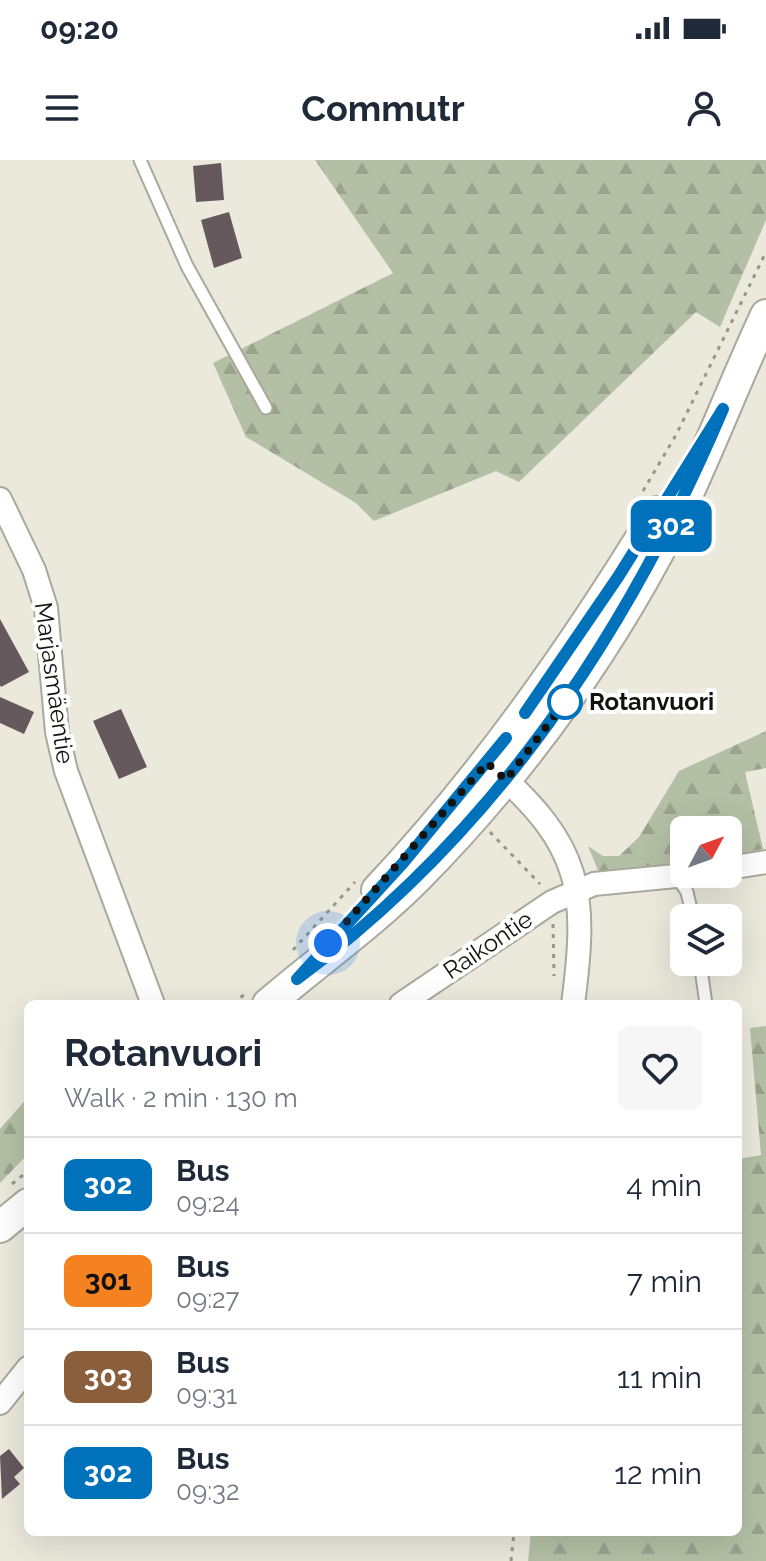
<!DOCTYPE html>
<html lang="en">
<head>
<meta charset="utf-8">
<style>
	:root { --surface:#fff; --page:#f6f6f7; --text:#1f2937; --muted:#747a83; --line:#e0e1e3 }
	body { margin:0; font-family:Raleway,sans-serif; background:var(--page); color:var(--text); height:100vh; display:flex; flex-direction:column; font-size:30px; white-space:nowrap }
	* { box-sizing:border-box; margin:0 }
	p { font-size:26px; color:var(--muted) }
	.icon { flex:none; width:44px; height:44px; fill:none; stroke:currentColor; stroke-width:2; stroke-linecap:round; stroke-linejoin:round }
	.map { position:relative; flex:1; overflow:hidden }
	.details { position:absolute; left:24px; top:840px; width:718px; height:536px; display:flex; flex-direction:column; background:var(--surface); border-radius:12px; box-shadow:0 8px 32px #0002 }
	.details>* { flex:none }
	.badge { padding:0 16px; border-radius:12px; font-size:28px; line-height:52px }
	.needle { width:52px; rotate:49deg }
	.tools { position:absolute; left:670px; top:656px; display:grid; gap:16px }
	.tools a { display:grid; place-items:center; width:72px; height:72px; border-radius:12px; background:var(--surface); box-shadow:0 8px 32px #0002; font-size:40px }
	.you { position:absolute; width:40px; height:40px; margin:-20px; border:6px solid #fff; border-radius:50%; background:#1a73e8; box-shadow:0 0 0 12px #1a73e833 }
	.map>.badge { position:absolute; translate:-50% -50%; box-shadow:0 0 0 4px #fff }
	.round { display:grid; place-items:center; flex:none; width:84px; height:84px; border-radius:12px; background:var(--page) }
	.head { display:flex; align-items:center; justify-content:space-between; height:136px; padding:0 40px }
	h1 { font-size:38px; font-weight:700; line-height:60px }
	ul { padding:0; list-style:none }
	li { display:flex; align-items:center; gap:24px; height:96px; padding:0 40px; border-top:2px solid var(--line) }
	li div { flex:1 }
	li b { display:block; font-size:30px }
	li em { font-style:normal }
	li .badge { min-width:88px; font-weight:700; text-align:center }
	.status { display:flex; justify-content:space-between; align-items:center; height:56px; padding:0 40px; background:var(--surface); direction:ltr }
	.status svg { height:22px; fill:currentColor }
	header { display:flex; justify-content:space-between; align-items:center; height:104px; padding:0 40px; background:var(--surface); font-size:36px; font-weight:700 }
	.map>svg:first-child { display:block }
</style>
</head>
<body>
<div class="status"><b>09:20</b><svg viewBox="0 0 49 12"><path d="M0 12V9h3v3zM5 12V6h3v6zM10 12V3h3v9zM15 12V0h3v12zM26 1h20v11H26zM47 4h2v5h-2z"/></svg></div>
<header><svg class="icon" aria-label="menu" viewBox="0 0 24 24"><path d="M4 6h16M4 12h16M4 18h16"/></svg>Commutr<svg class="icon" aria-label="person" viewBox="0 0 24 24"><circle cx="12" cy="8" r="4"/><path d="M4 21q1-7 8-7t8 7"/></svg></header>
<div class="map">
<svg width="766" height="1401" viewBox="0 0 766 1401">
	<defs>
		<pattern id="forest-firs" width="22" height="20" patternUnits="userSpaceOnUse" patternTransform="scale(2)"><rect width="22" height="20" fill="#b4c0a5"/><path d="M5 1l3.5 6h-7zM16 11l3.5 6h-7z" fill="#9aa48d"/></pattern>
	</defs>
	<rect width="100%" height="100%" fill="#ebe8dc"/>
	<path fill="url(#forest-firs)" d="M315,0H766V60L720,167L696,152L519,322L496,311L374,361L356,343L246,277L213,203L393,113Z
		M766,571V608L745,612L763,689L728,696V670H684V704L615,716L599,713L588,686L603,696H619L639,677L679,611Z
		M766,866V1401H528L531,1372H738V999L761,995L750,868Z
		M28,937V994L0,1023V969Z"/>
	<path fill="#66595d" d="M221,3L224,40L196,42L193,6Z
		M229,52L242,98L214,108L201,60Z
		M0,459L29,512L1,527L0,525Z
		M0,537L34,552L24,574L0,563Z
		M121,549L147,607L119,619L93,561Z
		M9,1289L24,1308L14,1317L20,1324L2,1339L0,1296Z"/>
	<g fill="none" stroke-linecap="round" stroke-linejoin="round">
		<g stroke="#aba89c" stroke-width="15">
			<path id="service" d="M140,0L187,106L266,248
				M677,717L687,732L693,758
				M700,802L706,844"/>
		</g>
		<g stroke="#aba89c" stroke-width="26">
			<path id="minor" d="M0,339L34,410L46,448L57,572L66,611L153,844
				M494,609C582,686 588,732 573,844
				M728,708L766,702
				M401,844L552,742L594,724L696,714
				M0,1243L28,1208"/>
		</g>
		<g stroke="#aba89c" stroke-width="34">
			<path id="secondary" d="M377,730C485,615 575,486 657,352
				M268,844C317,802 370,765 416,719C524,610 616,482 683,344C712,282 737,217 766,155
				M0,1067L28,1044"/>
		</g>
		<path stroke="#98968d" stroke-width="3" stroke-dasharray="4 6" stroke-linecap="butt" d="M643,331L676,275L766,92
			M490,672L540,724
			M553,764L554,816
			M293,790L355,722
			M233,844L246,833
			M12,1024L28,1011
			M511,1401L514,1372"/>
		<use href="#service" stroke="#fff" stroke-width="11"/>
		<use href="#minor" stroke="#fff" stroke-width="22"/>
		<use href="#secondary" stroke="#fff" stroke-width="30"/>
	</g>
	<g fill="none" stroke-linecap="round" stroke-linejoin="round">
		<g stroke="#fff" stroke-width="18">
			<path id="line" d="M506,578L403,703L297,819C495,673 628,473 723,249L618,417L525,553"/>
		</g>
		<use href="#line" stroke="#0072bc" stroke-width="12"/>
		<path stroke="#13120e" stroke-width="8" stroke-dasharray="0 14.4" d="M328,783L487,603L506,620L565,542"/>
	</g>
	<circle fill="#fff" stroke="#0072bc" stroke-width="4" cx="565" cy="542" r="16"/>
	<g text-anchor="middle" stroke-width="8" stroke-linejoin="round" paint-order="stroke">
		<g font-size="24" fill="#13120e" stroke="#fff">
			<text transform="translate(54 523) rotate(82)" y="8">Marjasmäentie</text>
			<text transform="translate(488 785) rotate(-34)" y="8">Raikontie</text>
		</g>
		<g font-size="24" font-weight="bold" fill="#13120e" stroke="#fff" text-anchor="start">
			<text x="589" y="550">Rotanvuori</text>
		</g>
	</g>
</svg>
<div class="tools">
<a><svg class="needle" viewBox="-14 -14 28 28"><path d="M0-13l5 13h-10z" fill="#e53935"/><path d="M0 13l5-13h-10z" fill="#747a83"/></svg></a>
<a><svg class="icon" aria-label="layers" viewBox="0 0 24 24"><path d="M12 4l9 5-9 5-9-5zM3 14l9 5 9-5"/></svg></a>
</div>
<div class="you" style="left:328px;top:783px"></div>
<b class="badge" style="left:671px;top:366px;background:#0072bc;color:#fff">302</b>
<section class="details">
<div class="head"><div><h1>Rotanvuori</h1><p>Walk · 2 min · 130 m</p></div><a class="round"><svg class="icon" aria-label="heart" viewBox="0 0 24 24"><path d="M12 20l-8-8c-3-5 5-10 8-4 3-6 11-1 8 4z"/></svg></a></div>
<ul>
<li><span class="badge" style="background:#0072bc;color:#fff">302</span><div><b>Bus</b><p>09:24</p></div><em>4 min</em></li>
<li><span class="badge" style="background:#f58220;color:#111">301</span><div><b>Bus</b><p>09:27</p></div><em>7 min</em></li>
<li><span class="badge" style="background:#8b5e3c;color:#fff">303</span><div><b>Bus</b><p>09:31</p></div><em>11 min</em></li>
<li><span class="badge" style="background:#0072bc;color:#fff">302</span><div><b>Bus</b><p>09:32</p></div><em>12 min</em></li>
</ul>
</section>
</div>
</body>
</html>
